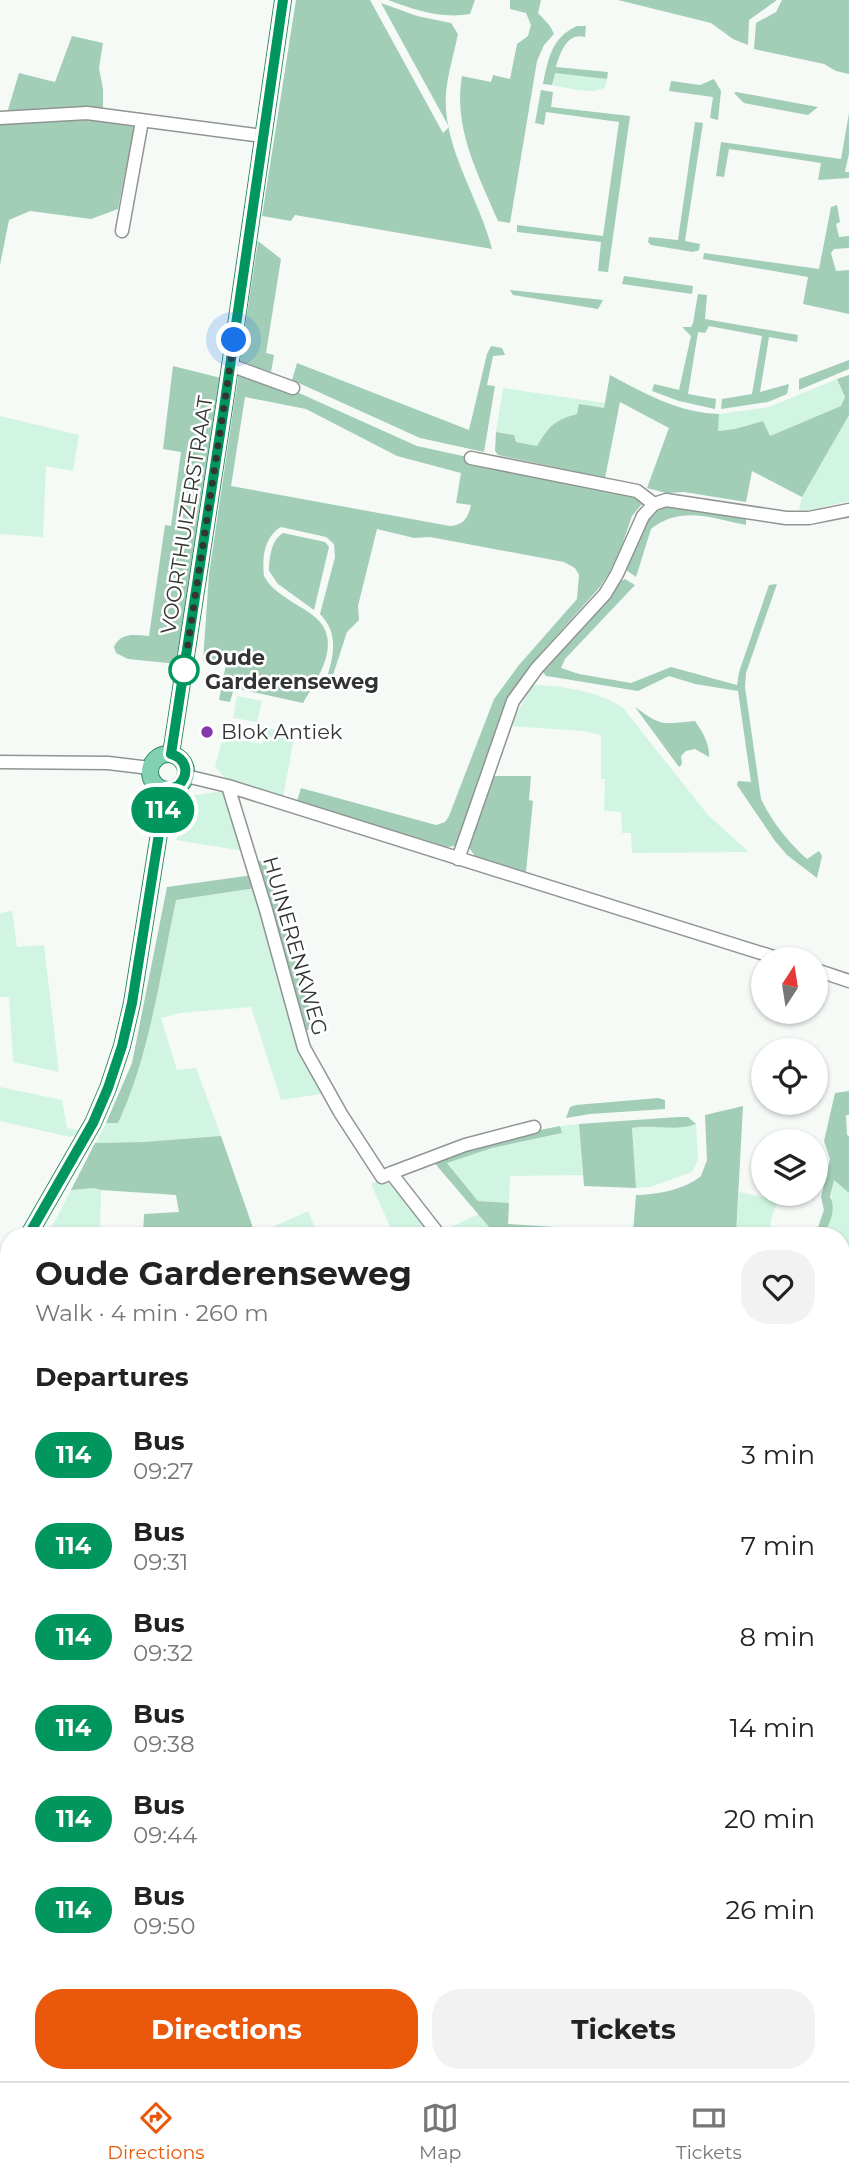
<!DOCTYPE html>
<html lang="en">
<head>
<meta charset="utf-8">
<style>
	:root { --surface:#fff; --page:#f2f2f2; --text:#222; --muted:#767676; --line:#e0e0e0; --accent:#ea580c }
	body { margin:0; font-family:Montserrat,sans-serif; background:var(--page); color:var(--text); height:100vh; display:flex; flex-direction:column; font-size:26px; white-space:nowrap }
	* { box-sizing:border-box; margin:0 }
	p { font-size:23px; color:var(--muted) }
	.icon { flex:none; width:38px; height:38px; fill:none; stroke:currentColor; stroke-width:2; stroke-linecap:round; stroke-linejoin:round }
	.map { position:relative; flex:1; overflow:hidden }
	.drawer { position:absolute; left:0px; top:1227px; width:850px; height:856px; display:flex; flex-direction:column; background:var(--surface); border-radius:28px 28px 0 0; box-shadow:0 2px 5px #0004 }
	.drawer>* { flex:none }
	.badge { padding:0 14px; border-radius:23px; font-size:24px; line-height:46px }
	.needle { width:46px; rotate:12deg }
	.controls { position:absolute; left:751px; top:947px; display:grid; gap:14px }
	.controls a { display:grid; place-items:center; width:77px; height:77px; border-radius:50%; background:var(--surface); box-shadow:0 2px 5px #0004; font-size:35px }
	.you { position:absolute; width:35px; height:35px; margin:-18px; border:5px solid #fff; border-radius:50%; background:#1a73e8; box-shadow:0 0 0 10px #1a73e833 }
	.map>.badge { position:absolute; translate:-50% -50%; box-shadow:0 0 0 4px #fff }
	h2 { padding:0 35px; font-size:26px; line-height:63px }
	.round { display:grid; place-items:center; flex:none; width:74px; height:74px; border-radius:28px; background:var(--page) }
	.overview { display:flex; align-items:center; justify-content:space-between; height:119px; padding:0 35px }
	h1 { font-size:33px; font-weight:700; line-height:52px }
	.button { display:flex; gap:14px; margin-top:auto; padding:14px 35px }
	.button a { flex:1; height:80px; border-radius:28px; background:var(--accent); color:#fff; font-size:28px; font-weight:700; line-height:80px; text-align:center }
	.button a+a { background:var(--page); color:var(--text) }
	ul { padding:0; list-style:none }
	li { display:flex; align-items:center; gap:21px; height:91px; padding:0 35px }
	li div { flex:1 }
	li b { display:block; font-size:26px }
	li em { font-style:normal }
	li .badge { min-width:77px; font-weight:700; text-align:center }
	.tab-bar { display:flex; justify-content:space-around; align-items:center; height:98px; border-top:2px solid var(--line); background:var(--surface); font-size:19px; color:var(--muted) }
	.tab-bar a { display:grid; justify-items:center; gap:4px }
	.tab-bar .active { color:var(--accent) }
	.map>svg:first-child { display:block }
</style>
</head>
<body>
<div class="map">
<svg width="849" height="2081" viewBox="0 0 849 2081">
	<rect width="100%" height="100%" fill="#f5faf7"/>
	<path fill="#d1f5e2" d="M555,72L607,79L605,87C593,96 566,87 552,85Z
		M837,379L845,397L841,406L770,436L762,421L735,429L717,431L719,414L769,407Z
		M503,388L605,403L604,408C579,414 550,422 538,446L516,442L514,435L496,432Z
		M849,415V501L810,510H799L802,497Z
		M0,416L79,435L73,471L46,466L43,537L0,534Z
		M532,685C558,685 603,692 623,708L708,815L749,852L632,853L631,833H622L621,812L604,811L605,779H601V735L583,731L510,726Z
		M237,696L262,701L257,722L233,718Z
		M266,728L295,733L283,797L228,781L215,767L221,744L230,739L263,744Z
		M222,791L226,795L244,851L176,840L190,796Z
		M256,888L298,1037L327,1093L281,1100L251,1007L180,1013L161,1018L177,1070L196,1068L221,1136L143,1142L96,1143L106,1123H118L151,1022L176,900Z
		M12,911L17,947L44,945L59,1072L13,1062L9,997H0V913Z
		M0,1087L62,1100L67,1128L83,1131L70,1137L0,1121Z
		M579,1124L583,1175L510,1176L509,1203L478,1201L447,1162L492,1148L562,1133L560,1126Z
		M696,1124L698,1160L692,1172L650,1187L636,1188L632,1128C653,1124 676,1132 696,1124Z
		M390,1176L436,1235H385L392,1231L371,1184Z
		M834,1180L849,1193V1361L842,1372V1236H824C834,1213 829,1202 834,1180Z
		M94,1188L101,1190L100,1235L47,1236L71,1190Z
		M739,1192L778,1200L771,1220L769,1235L736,1236Z
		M308,1211L318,1235H253L258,1234Z
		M479,1214L496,1235H449L445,1230Z
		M842,1451L849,1469V1703L842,1700Z
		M0,1685L9,1688V1748L0,1743Z
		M849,1783V1924L842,1922V1785Z
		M49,2074H197L190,2081H57Z
		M242,2074H359L354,2081H245Z
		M488,2074H726L740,2077L739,2081H485Z"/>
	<path fill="#a2cdb7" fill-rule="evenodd" d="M296,0H370L443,133L449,127L381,3L417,16L451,23L458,34C454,53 448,73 446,93C442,147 479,197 492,249L295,215L291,221L262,216Z
		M388,0H475L470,14C442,19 415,10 388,0Z
		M510,0H541L538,13L550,26L554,34L544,45L537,61L510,223L498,221C478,174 453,128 462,76L491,82L493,75L510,79L517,44L528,36L531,25L526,13L510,9Z
		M618,0H777L749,20L748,45L733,39L711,23Z
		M782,0H849V74L836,71L824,64L754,49L756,23L776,12Z
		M577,26H586L585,37C567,32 560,53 556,67L608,72L607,79L555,73L552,85L543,84C548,59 552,37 577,26Z
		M72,36L103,43L99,68L103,89V112L7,113L19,73L55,82Z
		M714,79L721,91L718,120L710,118L713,97L669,91L671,81L700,85Z
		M541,90L553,92L551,107L630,116L608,272L598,271L601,242L517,232V225L603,236L619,122L546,112L544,125L535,123Z
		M736,92L818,107L808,115L744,103L734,93Z
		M849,113V153L845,172H849V178L818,180L821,163L729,149L724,177L716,176L721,142L841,159Z
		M78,118L132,123L134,128L118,209L91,219L30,211L9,220L0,265V123Z
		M695,122L703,123L685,241L700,244L699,250L693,252L651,245L648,242L649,237L678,240Z
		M837,205L840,222L836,224L839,237L849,236V248L834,249L831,253L836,271L849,270V314L803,304L808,277L703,259L704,253L819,269L831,207Z
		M258,241L281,259L266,353L274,355L271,372L240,361Z
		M624,276L693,286L692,294L622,284Z
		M510,290L603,300L598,309L513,295Z
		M698,294L707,295L705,319L798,335L797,342L769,337L760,392L789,384L787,394L768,402L721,409L722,399L752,394L762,336L709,326L705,333L698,332L688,394L716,399L715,409L679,401L652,391L654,384L679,390L691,336L682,327H691L693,323Z
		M491,346L502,348L505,355L493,356L487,385L495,386L484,452L420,438L292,380L297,363L469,430L487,354Z
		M849,360V369L799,390V379Z
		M173,366L221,378L178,664L128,659L116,653L114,647C121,632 135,635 149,636L165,525L171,526L181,452L163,449Z
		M239,371L299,393L417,446L629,492L645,504L641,505L632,516L620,551L609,573L599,588L533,662L506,701L455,846L447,847L297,801L301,788L436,825L445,822L449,816L494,699L519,665L577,599L579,575L575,568L564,562L430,537L414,538L377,529L358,606L359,620L347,632L333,675L328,674C335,652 337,631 320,614L335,557L334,544L326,537L281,527C264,537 262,558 264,576C270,588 281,594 292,602C302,608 316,615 323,626C338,651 315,682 303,703L234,688L230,702L219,700L226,664L203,661L209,574ZM245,397L306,409L397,456L461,473L456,503L471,505C468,518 464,525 450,526L231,486Z
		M610,375C644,393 679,413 719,414L718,431L735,429L763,421L770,436L841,406L845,397L837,379L849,375V415L802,497L752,471L746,502L684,492L666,493L647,488L669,428L620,402L605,478L498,455L495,451L496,432L514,435L516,442L537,446C549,426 555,420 577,414L579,404L604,408Z
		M673,505L746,515V525C712,518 680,505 651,529L636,577L626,570C639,542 638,512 673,505Z
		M283,533L325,542L329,547L314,610L278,584L269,571C269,559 271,540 283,533Z
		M625,579L635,585L565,659L561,668L579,674L631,683L671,667L737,685L739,672L769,585L777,584L746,673L745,687L761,799C772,822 788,842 807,859L819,851L822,856L817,878L787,855L775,841L737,785L738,781L751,782L738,691L695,684L669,676L638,691L553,677L546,676L543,672L619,582Z
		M635,707C663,727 661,724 695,721C702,731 710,744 709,757L695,749L686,751L681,756L682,764L679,767Z
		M491,776H531L529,800L533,801L526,872L475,856L467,845Z
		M258,861H265L315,1026L306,1031Z
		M253,875L256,888L176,900C160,975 150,1054 118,1123H106L132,1063L167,887Z
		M849,1091V1115H846L847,1135L849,1136V1193L834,1180L830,1197C837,1209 829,1224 824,1235H812L817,1230L824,1210L821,1197L830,1159L824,1141L835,1093Z
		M658,1098L665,1100V1109L590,1114L566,1118L570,1107L576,1105Z
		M743,1106L736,1235H496L432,1160L520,1134L560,1126L562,1133L492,1148L447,1163L478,1201L509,1203L508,1224L633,1232L636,1195C656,1195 686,1189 701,1176L707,1160L705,1115Z
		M678,1117H688L696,1124C676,1132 653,1124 632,1128L636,1188L584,1186L579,1124Z
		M221,1136L253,1228L225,1235H143L144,1214L179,1212L176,1195L101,1190L94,1188L71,1190L95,1143L143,1142Z
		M849,2045V2081H789L767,2078L766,2081H739V2077L726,2074H842V2048Z"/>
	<path fill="#a5d0ba" d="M849,1361V1469L842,1451V1372Z"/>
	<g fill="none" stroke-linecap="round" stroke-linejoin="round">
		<g stroke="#909592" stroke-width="15">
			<path id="minor" d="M0,118L87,113L263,136
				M122,231L142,121
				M230,365L293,388
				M471,458L637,491L654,504
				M0,762L108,763L150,768
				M186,776L228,786L780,959
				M228,786L266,910L304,1048L341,1114L382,1177L391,1173L440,1236
				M458,859L513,701L537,668L605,594L617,574L643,516L654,504L666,500L786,518H809L849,510
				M816,970L849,981
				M391,1173L465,1145L534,1127
				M0,1259L9,1262
				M844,1994L849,1992
				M0,2049H9
				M43,2074L51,2081"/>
		</g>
		<g stroke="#2f8766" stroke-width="18">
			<path id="major" d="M150 772a18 18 0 1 1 36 0a18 18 0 1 1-36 0Z
				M171,754L225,401L283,0
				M28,1236L93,1123L108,1088L122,1046L132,1003L166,790
				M0,1285L9,1269"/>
		</g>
		<use href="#minor" stroke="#fff" stroke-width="12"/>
		<use href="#major" stroke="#82d1b3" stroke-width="16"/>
	</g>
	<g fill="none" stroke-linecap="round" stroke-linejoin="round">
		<g stroke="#fff" stroke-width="16">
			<path id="line" d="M28,1236L93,1123L108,1088L122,1046L132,1003L166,790L178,786C190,774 187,759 171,754L225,401L283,0"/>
		</g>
		<use href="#line" stroke="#00965e" stroke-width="10"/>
		<path stroke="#323533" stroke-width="7" stroke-dasharray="0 12.6" d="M184,670L234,340"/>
	</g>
	<circle fill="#fff" stroke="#00965e" stroke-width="3.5" cx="184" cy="670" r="14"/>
	<circle fill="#8438a9" stroke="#fff" stroke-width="2.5" cx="207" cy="732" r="7"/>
	<g text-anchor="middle" stroke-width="5" stroke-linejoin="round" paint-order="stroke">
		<g font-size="21" fill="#323533" stroke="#fff">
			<text transform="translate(187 515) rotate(-81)" y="7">VOORTHUIZERSTRAAT</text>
			<text transform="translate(295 946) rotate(74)" y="7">HUINERENKWEG</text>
		</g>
		<g font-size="21" font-weight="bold" fill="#323533" stroke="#fff" text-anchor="start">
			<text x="205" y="665">Oude<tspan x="205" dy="24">Garderenseweg</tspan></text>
		</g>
		<g font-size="21" fill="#323533" stroke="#fff" text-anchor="start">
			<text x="221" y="739">Blok Antiek</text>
		</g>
	</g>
</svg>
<div class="controls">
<a><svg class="needle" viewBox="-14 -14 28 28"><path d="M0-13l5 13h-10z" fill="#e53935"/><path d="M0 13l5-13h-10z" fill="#767676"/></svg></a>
<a><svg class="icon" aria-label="locate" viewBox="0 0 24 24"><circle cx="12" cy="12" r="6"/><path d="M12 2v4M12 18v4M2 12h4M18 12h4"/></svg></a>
<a><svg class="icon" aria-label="layers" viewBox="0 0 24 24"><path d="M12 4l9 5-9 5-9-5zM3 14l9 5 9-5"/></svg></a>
</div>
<div class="you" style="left:234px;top:340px"></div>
<b class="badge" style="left:163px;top:810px;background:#00965e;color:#fff">114</b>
<section class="drawer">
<div class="overview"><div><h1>Oude Garderenseweg</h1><p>Walk · 4 min · 260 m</p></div><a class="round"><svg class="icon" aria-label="heart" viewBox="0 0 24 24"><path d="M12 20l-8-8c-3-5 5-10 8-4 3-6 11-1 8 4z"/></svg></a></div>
<h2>Departures</h2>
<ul>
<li><span class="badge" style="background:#00965e;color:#fff">114</span><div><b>Bus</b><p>09:27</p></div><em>3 min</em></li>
<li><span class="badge" style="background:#00965e;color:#fff">114</span><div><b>Bus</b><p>09:31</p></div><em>7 min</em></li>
<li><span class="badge" style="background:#00965e;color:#fff">114</span><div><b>Bus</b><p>09:32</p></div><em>8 min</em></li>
<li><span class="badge" style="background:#00965e;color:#fff">114</span><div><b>Bus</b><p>09:38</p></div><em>14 min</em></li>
<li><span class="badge" style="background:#00965e;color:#fff">114</span><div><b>Bus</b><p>09:44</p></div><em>20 min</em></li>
<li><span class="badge" style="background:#00965e;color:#fff">114</span><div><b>Bus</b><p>09:50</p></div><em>26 min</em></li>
</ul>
<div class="button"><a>Directions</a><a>Tickets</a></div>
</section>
</div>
<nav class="tab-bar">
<a class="active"><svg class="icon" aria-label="directions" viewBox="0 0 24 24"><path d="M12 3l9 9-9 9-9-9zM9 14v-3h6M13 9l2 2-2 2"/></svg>Directions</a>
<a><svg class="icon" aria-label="map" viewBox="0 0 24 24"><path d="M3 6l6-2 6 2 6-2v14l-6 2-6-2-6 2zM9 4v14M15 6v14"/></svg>Map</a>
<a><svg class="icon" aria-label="tickets" viewBox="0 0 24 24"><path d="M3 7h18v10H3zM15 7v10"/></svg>Tickets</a>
</nav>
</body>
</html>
